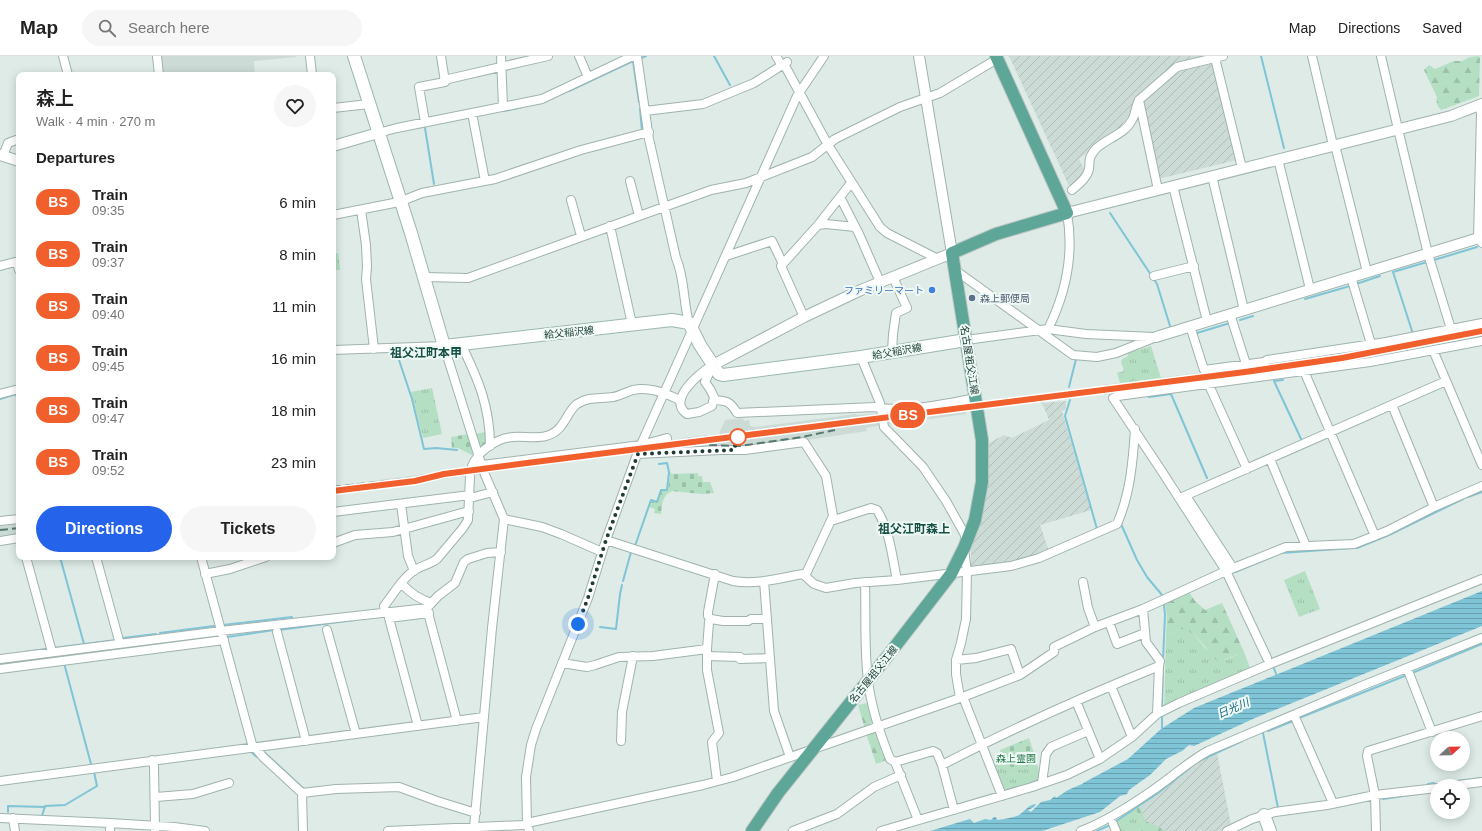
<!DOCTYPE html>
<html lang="en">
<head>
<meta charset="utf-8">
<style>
	:root { --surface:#fff; --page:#f6f6f6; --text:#222; --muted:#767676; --line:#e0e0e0; --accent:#2563eb }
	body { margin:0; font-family:Arial,"Noto Sans JP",sans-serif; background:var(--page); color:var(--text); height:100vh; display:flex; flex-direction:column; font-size:15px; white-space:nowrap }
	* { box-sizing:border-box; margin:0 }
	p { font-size:13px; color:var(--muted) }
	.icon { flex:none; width:22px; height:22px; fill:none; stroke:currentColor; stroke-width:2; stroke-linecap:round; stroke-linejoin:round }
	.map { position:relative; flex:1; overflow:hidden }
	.drawer { position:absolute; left:16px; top:16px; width:320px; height:488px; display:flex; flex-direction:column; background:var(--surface); border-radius:8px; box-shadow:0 2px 10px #0003 }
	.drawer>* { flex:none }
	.badge { padding:0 8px; border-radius:13px; font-size:14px; line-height:26px }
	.needle { width:26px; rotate:68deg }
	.controls { position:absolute; left:1430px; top:675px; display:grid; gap:8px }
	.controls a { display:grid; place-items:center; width:40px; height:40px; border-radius:50%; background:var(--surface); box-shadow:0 2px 10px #0003; font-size:20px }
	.you { position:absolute; width:20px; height:20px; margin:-10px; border:3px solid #fff; border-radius:50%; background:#1a73e8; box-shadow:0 0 0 6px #1a73e833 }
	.map>.badge { position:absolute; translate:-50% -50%; box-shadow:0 0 0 2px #fff }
	h2 { padding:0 20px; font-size:15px; line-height:36px }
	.round { display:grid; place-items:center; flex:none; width:42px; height:42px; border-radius:21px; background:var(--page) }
	.summary { display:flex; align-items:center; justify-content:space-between; height:68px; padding:0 20px }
	h1 { font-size:19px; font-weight:600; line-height:30px }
	.button { display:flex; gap:8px; margin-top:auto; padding:8px 20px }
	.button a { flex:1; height:46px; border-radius:24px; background:var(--accent); color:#fff; font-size:16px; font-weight:600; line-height:46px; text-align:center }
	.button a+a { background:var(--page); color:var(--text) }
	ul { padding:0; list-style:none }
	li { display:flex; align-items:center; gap:12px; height:52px; padding:0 20px }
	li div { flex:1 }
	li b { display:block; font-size:15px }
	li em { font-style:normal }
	li .badge { min-width:44px; font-weight:700; text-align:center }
	header { display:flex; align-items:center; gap:24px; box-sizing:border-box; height:56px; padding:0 20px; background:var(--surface); border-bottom:1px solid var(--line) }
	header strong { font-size:19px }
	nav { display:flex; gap:22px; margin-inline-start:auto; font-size:14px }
	.search { width:280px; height:36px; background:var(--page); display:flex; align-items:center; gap:10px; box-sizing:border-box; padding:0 14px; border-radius:22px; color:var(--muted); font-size:15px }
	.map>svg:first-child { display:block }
</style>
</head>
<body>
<header>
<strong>Map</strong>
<div class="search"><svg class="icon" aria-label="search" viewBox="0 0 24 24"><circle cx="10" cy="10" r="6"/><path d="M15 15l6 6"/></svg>Search here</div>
<nav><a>Map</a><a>Directions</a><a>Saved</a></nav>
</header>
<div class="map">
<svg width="1482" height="775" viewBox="0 0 1482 775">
	<defs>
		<pattern id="industrial-furrows" width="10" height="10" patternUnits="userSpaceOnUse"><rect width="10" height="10" fill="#ccdbd5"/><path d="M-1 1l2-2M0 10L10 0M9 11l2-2" fill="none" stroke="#afbdb7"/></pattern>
		<pattern id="grass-tufts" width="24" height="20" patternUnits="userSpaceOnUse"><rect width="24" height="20" fill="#b4dfc2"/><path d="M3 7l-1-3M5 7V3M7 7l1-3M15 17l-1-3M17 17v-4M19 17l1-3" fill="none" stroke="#9ac0a7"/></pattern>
		<pattern id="forest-firs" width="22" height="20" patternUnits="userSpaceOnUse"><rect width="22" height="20" fill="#b4dfc2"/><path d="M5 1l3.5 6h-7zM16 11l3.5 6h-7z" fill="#9ac0a7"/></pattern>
		<pattern id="cemetery-stones" width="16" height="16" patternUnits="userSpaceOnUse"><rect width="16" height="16" fill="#b4dfc2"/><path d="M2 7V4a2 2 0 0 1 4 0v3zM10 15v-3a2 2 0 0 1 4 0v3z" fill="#9ac0a7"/></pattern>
		<pattern id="water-rules" width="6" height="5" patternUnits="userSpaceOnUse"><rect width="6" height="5" fill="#7fc4d7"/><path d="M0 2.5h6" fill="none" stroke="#67a0af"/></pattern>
	</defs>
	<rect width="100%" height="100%" fill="#deebe6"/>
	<path fill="#ccdbd5" d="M159,0H296V1L254,5L255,19H161Z
		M1482,271V282L1399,298L1312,312L1110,339L1103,329L1268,308L1387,290Z
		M1101,331L1104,337L982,353L981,347Z
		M973,347L974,354L966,355V358L885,369L884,359Z
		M880,357L882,369L866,372L867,375L748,393L639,396L642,390L689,381L719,378L725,364L743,362L744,365L749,364L750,370L756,371L856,358L857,359Z
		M638,391L636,397L487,417L485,410Z
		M480,411L482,418L333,437V430Z
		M19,468V479L0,482V470Z"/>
	<path fill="url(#industrial-furrows)" d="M1009,0H1211L1177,8L1136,43L1127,62L1117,76L1105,83L1079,103L1084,113L1083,119L1070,132Z
		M1214,5L1237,104L1158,123L1142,47L1179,14Z
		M1066,345V353L1062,355L1091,454L1040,469L1049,495L1022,505L971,514V492L974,485L973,484L987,388L1004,379L1012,382L1049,364L1042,347Z
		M1217,697L1231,769L1220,775H1168L1145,766L1141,750L1195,708Z"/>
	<path fill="url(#grass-tufts)" d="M338,197L340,214H333V198Z
		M1151,290L1161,322L1120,327L1117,317L1124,315L1121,306L1122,303L1128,300L1127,297Z
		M432,332L442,378L423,382L411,336Z
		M1305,515L1320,553L1299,561L1284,524Z
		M1181,573H1190L1205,592L1225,604L1244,596L1251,614L1164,654L1166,580Z
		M1002,700L1006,720L1018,717L1036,703L1040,719L1038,726L1008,734L1003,733L993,704Z
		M1136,753L1145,775H1118L1115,767Z"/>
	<path fill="url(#forest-firs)" d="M1477,0L1480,1L1479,40L1441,54C1437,50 1436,46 1437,41L1424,14L1429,9L1435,13L1454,5H1462L1470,1Z
		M1189,536L1195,545L1205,554L1222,547L1244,596L1218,606L1190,573H1181L1166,580L1167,560L1165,547Z
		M871,646L877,669L865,673L858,649Z
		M878,673L889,703L876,708L866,677Z
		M1141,750L1145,765L1168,775H1145L1136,753Z"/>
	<path fill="url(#cemetery-stones)" d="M489,375L488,389L481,394L476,378Z
		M469,378L476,397L472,399L458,392H452L451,381Z
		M670,416L672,418L698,417V420H702L703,426H710L714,437L702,438L672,435C662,439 662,449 661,458L654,457L655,453L649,451L652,445L657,446L661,434L668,435Z
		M1029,682L1036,703L1018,717L1006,720L1000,694Z"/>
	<path fill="url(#water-rules)" d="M1482,535V570L1255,662L1194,690L1189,689L1182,695L1166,703L1150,719L1129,734L1127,738L1120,740L1100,756L1042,775H930L970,763L974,767L985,763L991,764L994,761H996L997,764C1000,764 1017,761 1019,759C1025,755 1028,749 1036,748L1034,751L1028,754L1031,756L1041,746L1050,744L1055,740L1056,742L1068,734L1082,728L1085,726L1128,703L1161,673L1194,652Z"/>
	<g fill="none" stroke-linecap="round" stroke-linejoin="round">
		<path stroke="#7fc4d7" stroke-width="2" d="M714,0L730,29
			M1261,0L1284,92
			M641,2L646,0
			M569,35L633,5L639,46
			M514,53L522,51
			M640,53L642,75
			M502,55L510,54
			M425,72L434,128
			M1110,157L1157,228L1170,270
			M1434,204L1477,191
			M1356,228L1380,220
			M1305,243L1350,230
			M1240,264L1253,260
			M1197,277L1230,267
			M1413,278L1393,216L1427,206
			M396,295L412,343L424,393L436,392L457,394
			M1283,324L1274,325L1302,385L1300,386
			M1069,331L1076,303
			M1149,341L1171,338L1207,422
			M0,343L16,338L19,349
			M1070,344L1065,360L1097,473
			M1468,441L1482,436
			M1121,468L1137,504L1147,521L1162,539
			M635,490L651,444L657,446L661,434H667L669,416L667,407L659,408
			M1357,492L1389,479L1463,443
			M1281,497L1352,492
			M60,501L84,588
			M1235,516L1272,501
			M623,525L631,496
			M223,569L292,561
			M600,571L616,573L620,538L622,529
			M279,574L354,564
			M160,577L214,570
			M227,581L274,574
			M123,582L156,578
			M54,592L116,584
			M24,596L48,593
			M1163,604L1165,559L1164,549
			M64,607L91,708
			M1273,610L1277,620
			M1412,617L1482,588
			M1162,652L1163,608
			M1162,661V675
			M1299,662L1407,619
			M1268,675L1293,665
			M1263,677L1278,752
			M249,696L250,695L257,701
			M264,696L304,733
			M1199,705L1242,685
			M1441,727L1482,722
			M1428,728L1434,727
			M1383,743L1429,736
			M8,756V750L45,751
			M42,760L45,750L65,749L97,730L94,716H95
			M1115,766L1158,737L1191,711
			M1097,775L1110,769"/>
		<g stroke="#a0b3ae" stroke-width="10">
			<path id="minor" d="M63,0L68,19
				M157,0L159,19
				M310,0L312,19
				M501,0L503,51
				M579,0L588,21
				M637,0L649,83L676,202C685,222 683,246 689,267
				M776,0L782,10
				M1312,0L1333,89
				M1381,0L1398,73L1428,198L1451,273
				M1215,2L1242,112
				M784,8L828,89L880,171L887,177L938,203
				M444,24L548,0
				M1139,44L1158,134
				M1479,49L1481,58L1478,183L1482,187
				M333,52L369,48
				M645,55L703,48L754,27L787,6
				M472,57L485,125
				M425,66L419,31L445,26L441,0
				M378,77L397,72L542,43L633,0
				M1335,89L1367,216
				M3,100L8,87L19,83
				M1278,103L1310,233
				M1212,120L1244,254
				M630,125L639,160
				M1173,130L1207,265
				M1072,134C1079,128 1087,122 1089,113C1090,105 1088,103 1094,95C1102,84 1125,79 1132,64C1136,58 1135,51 1139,44L1177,11L1223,0
				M840,141L859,178L880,226
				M571,144L581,180
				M361,154L366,189L367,211L366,223L374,293
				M333,159L399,146L422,137L495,123L581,94L649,76
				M818,169L826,168L855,171
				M610,170L632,268
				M726,200L772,185L783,208
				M17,206L19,214
				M0,210L19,205
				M955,214L1073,299L1097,301L1116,297L1156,281
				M1154,220L1194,210
				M424,221L468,222L711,134L746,127L812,101L835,83L900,51L940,37L997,3
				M1351,221L1371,288
				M1230,258L1246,308
				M804,261L781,210L818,169L851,127
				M1190,270L1204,314L1264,306L1267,304L1386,286L1482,267
				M1048,273C1066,237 1074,197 1067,157
				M966,284L1048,273L1086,278L1154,281
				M461,288C478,323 490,350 490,390
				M333,294L444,290L483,414L504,463L492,572L474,771
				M1433,294L1482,409
				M892,296L893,278L896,257L907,252L893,221
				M861,301L880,347L884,371L923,411L946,445L964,477L967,486
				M713,309L705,326L710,333L714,341L712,350L699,356L687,358C666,344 700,317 713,309Z
				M1304,315L1375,480
				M1208,327L1247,413
				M0,338L19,333
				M714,344C727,345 730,345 737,357L875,351C903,357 947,348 976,342
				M1392,349L1434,451
				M637,398L721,394H745L804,386L826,420L833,460L805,520
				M1270,403L1306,490
				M482,409L641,389L667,382
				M472,410C478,395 497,382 513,381C524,380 536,383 546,380C565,375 566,356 577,348C589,340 600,343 613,341C620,340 626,336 633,334C650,330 666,338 680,344
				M1186,440L1233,512
				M470,442L493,436
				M1180,442L1446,325
				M401,448L408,500L414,515
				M333,456L470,439
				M504,463L542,471L561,478L602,496
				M0,465L19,463
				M831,465L871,452L877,454C890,475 892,500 897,524
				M606,484L733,525C756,529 780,522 803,518L814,528L826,532L855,527L897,524L1011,510L1039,502L1117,468C1130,439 1133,405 1135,373
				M0,485L19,482
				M333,487L355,479L393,476L469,455
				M26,501L52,596
				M96,501L120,588
				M201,501L252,688L263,701L302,737L303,775
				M205,518L230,513L266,501
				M764,525L774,655L790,701
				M865,526C866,559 864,592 868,624C871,652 880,678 890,703L895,706L918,764
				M1083,526L1088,552L1095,571
				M401,527C410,537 419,543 431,547
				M427,553L457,665
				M1143,553L1146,586L1160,605L1159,610
				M385,556L384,550C393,539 401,524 412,516C419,510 429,509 437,503L463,472L468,464L470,421
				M711,563L723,565H748L751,563H767
				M1109,566L1117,588L1145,577
				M327,574L356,678
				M277,576L306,685
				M707,593V614L719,677L712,686L717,725
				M707,600L740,601V603L770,602
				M1267,602L1226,515L1161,414L1113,342L1118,340L1370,306L1482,285
				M0,603L221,575L427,552L438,540L455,527L464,506L468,503L487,497L501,496
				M956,604L976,602L1011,593L1020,619
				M562,607L587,611L595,609L619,601L653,600L707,593L709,566L711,563L708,560V556L715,518
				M1407,612L1432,676
				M0,613L224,584
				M1111,630L1132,681
				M963,641L1002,740
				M960,642L956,618V604L961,587L966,563L967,516L964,493
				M1076,645L1100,703
				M1294,659L1333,747
				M418,670L389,562L429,557
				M621,685L622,656L633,600
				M152,704L154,710L155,774
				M895,706L933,695L937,697L942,709C1013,672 1085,640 1159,610L1157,658
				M942,709L954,754
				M0,725L484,661
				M1042,727L1046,698L1051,691L1088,675
				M1450,730L1482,726
				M302,737L336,733L399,731L437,745L476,757
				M156,741L193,738L229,727
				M0,762L110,767L174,771L205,775
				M13,762L15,775
				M1113,768L1116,775
				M110,775V767
				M388,775L523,769L527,767L703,729L733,721L960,642L1020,619L1054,596V591L1095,571L1143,553L1226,515L1286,491L1354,488L1387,475L1434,451L1482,430
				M529,775L527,767L526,721L531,689L536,673L588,542L606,484L639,393L797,40L824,0
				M793,775L837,758L874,731L901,719
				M881,775L1032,731L1067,719L1100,703L1132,681L1157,658L1179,647L1270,608L1482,523
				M1081,775C1107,765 1130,750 1153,734C1172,721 1188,706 1208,695L1364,629L1482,582
				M1227,775L1252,763L1275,756L1327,749L1375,739L1367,700L1368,695L1482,660
				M1376,775L1375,739L1437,732"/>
		</g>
		<g stroke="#a0b3ae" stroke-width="12">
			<path id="tertiary" d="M333,90L378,77
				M0,99L19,105
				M1067,157L1451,60L1482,48
				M1156,281L1482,181
				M713,309L804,261L861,234L952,197L919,0"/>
		</g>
		<g stroke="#9bb8b0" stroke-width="14">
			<path id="secondary" d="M354,0L411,177L444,290L672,264L689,267L700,289L719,318L723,319L861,301L966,284
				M1264,759L1270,775"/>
		</g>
		<g stroke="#bbc5c3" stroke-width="14">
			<path id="primary" d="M752,775L778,737L890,597L951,518L964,492L975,464L982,426V384L952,197L996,178L1067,157L996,0"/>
		</g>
		<use href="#minor" stroke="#fff" stroke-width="8"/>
		<use href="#tertiary" stroke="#fff" stroke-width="10"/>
		<use href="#secondary" stroke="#fff" stroke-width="12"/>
		<use href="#primary" stroke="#5da698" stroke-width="12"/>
		<path stroke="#577972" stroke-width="2" stroke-dasharray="8 4" stroke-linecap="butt" d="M709,389L740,390L802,381L835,374
			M333,431L483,414L1245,316L1342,302L1482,275
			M0,474L19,472"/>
	</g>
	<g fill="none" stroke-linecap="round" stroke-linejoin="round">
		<g stroke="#fff" stroke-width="9">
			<path id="line" d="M333,435L415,425L444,418L527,407L1245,316L1342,302L1482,275"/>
		</g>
		<use href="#line" stroke="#f05f2c" stroke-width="6"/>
		<path stroke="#1d3d36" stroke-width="4" stroke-dasharray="0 7.2" d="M578,568L588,542L606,484L638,398L734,394L738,381"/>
	</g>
	<circle fill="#3f7fe0" stroke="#eef8f4" stroke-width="1.5" cx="932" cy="234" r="4"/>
	<circle fill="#5c6f8a" stroke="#eef8f4" stroke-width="1.5" cx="972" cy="242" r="4"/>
	<circle fill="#fff" stroke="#f05f2c" stroke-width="2" cx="738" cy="381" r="8"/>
	<g text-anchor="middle" stroke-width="4" stroke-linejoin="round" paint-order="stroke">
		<g font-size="10" fill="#366cbe" stroke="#eef8f4" text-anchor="end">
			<text x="924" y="238">ファミリーマート</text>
		</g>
		<g font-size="10" fill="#4e5e75" stroke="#eef8f4" text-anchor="start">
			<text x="980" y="246">森上郵便局</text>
		</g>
		<g font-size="10" fill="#1d3d36" stroke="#eef8f4">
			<text transform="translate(569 276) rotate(-6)" y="4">給父稲沢線</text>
			<text transform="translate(897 295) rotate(-10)" y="4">給父稲沢線</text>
			<text transform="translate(970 304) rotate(81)" y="4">名古屋祖父江線</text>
			<text transform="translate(873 618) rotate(-51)" y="4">名古屋祖父江線</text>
		</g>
		<g font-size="10" fill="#237849" stroke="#eef8f4">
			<text x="1016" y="706">森上霊園</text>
		</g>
		<g font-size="11" font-style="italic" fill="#12667f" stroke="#eef8f4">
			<text transform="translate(1233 652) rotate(-24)" y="4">日光川</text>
		</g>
		<g font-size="12" font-weight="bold" fill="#175146" stroke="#eef8f4">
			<text x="426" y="301">祖父江町本甲</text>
			<text x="914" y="477">祖父江町森上</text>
		</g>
	</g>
</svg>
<div class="controls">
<a><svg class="needle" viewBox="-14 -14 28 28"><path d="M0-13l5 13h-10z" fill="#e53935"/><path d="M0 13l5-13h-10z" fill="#767676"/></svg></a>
<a><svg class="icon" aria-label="locate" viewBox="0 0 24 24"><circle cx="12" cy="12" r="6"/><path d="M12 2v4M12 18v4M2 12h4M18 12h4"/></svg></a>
</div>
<div class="you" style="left:578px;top:568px"></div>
<b class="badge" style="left:908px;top:359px;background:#f05f2c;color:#fff">BS</b>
<section class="drawer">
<div class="summary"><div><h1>森上</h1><p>Walk · 4 min · 270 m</p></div><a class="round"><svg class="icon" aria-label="heart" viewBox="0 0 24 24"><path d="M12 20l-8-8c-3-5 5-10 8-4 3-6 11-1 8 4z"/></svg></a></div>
<h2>Departures</h2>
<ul>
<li><span class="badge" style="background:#f05f2c;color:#fff">BS</span><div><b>Train</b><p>09:35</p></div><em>6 min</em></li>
<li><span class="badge" style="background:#f05f2c;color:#fff">BS</span><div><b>Train</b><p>09:37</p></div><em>8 min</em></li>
<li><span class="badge" style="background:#f05f2c;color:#fff">BS</span><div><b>Train</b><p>09:40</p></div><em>11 min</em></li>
<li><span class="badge" style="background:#f05f2c;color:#fff">BS</span><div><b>Train</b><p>09:45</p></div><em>16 min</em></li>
<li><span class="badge" style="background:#f05f2c;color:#fff">BS</span><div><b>Train</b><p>09:47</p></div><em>18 min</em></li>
<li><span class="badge" style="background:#f05f2c;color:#fff">BS</span><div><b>Train</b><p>09:52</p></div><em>23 min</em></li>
</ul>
<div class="button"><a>Directions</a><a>Tickets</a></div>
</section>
</div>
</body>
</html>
